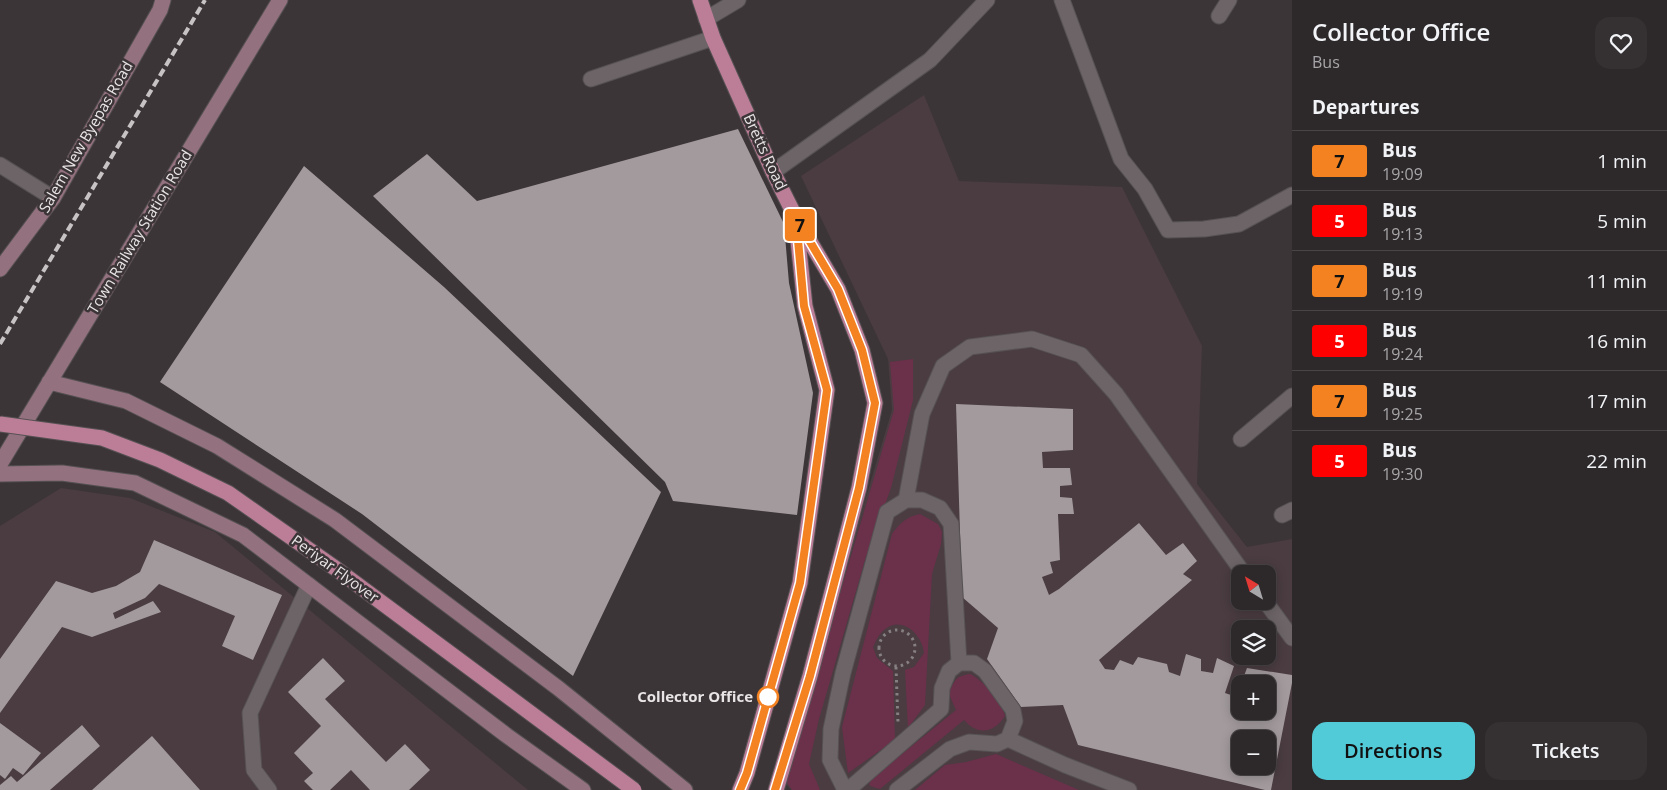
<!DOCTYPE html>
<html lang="en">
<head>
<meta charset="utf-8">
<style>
	:root { --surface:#2d282a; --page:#353032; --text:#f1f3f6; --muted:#a7a6a8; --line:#484447; --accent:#52cbd8 }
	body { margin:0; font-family:"Open Sans",sans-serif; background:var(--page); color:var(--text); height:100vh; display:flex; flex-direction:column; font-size:19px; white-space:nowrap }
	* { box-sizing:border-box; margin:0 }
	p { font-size:16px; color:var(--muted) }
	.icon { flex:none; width:28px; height:28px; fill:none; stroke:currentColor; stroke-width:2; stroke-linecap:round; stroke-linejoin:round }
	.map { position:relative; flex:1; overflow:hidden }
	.side { display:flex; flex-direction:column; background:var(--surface); width:375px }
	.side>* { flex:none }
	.badge { padding:0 10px; border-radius:4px; font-size:18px; line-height:32px }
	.needle { width:32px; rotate:322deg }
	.fabs { position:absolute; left:1231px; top:565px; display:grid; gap:10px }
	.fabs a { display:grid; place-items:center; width:45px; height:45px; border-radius:10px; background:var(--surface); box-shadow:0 2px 12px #0003,0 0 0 1px var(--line); font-size:25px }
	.map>.badge { position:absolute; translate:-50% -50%; box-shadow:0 0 0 2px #fff }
	h2 { padding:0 20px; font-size:19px; line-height:45px }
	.round { display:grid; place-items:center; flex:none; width:52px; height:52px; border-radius:15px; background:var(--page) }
	.overview { display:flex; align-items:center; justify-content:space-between; height:85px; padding:0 20px }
	h1 { font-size:24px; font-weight:600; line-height:38px }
	.action { display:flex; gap:10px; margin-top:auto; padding:10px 20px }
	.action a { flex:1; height:58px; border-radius:15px; background:var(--accent); color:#111; font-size:20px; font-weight:600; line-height:58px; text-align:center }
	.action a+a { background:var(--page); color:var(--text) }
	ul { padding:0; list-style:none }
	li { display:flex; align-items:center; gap:15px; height:60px; padding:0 20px; border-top:1px solid var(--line) }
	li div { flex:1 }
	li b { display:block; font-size:19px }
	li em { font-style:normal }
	li .badge { min-width:55px; font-weight:700; text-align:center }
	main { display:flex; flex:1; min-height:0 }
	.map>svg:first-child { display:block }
</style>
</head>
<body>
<main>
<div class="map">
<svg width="1292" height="790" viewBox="0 0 1292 790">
	<rect width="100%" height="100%" fill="#3c3538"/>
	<path fill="#4a3c41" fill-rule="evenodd" d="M924,95L959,181L1122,187L1202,346L1197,484L1247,547L1292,539V790H791L782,779L892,410L888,359L801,176ZM1240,574H1268V601H1240ZM1240,629H1268V656H1240ZM1240,684H1268V711H1240ZM1240,739H1268V766H1240Z
		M61,488L130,498L215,532L528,790H0V526Z"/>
	<path fill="#6b304a" d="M913,359V400L891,488L865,560L819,719L809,764L820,790H792L785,780L894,410L890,362Z
		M920,514L938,524L942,532L941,544L932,574L925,705L908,728L905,670L914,667L924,653C922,634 902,615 884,630C878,635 876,641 873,647L877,658L893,671L895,740L848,773L842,727L892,534C900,523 906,517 920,514Z
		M970,674C983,680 1002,702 1005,716C994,733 978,736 964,720L880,789L870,786L869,781L956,710L948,692C957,680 953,677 970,674Z
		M996,754L1079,790H915L945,765L966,762Z"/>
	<path fill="#a29a9c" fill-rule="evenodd" d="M738,129L784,224L789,283L813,393L797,515L673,501L665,482L373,196L427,154L477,201Z
		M304,166L444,287L661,492L573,676L362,514L160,382Z
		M956,404L1073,409V450L1042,452L1043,468H1070L1072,485L1060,486V497L1072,498L1074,514H1058L1060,560L1050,562L1053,573L1042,577L1049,595L1059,589L1139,523L1166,555L1183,543L1197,561L1183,574L1192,580L1099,660L1105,669L1114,670L1120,660L1133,665L1138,657L1167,664L1169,672L1180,676L1186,654L1201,659V671L1213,673L1217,658L1234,666L1225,693L1237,697L1240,688V711H1268V684H1241L1247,668L1292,675V683L1271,790H1265L1078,745L1063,705L1021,707L987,659L998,628L962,597ZM1240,739H1268V766H1240Z
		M154,540L282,595L253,660L222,646L235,616L159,584L145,598L113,613L115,619L153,601L161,612L92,637L62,627L0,713V659L56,581L92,593L116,586L140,572Z
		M323,658L345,681L325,699L386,762L405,744L430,770L409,790H370L351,770L330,790H313L304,781L313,773L294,753L321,726L288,692Z
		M0,723L41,753L23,775L13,768L5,779L0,775Z
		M82,725L100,746L50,790H0V785L11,776L17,782Z
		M152,736L200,790H92Z"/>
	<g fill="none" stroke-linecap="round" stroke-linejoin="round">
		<g stroke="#565153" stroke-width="17">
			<path id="street" d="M1062,0L1121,159L1145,189L1168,230L1204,229L1239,224L1292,195
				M1219,16L1229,0
				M706,19L738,0
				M591,79L713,38
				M0,165L53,198
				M773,172L930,60L987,0
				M1241,439L1292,396
				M906,500L922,414L943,366L970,347L1032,339L1081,355L1116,394L1244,574
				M1282,515L1292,510
				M1265,601L1292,638
				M1008,739L1065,765L1129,790
				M269,790L254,770L250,713L309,585
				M845,790L830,760L831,729L843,673L887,512L906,500H922L940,508L951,524L959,663
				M848,790L941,709L942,688L949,671L959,663H974L985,671L1013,710L1015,721L1008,739L997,744L969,742L950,749L897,790"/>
		</g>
		<g stroke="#565153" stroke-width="17">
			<path id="secondary" d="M0,269L53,198L160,10L163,0
				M49,382L126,401L217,446L335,520L558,688L685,790
				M0,464L280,0
				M0,474L62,473L135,483L243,535L506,735L583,790"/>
		</g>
		<g stroke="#565153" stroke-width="17">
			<path id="primary" d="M700,0L713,38L773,172L796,218L838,289L862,350L875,403L859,488L810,676L776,790
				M740,790L747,773L800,583L827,390L805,306L796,222"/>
		</g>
		<path stroke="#868082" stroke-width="3" stroke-dasharray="2.5 4" stroke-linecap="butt" d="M879 648a18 18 0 1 1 36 0a18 18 0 1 1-36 0Z
			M896,667L898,723"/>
		<use href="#street" stroke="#6c6467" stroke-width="15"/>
		<use href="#secondary" stroke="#94717f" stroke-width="15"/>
		<use href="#primary" stroke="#bc7e97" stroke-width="15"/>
		<path stroke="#c7c2c4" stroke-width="4" stroke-dasharray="8 4" stroke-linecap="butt" d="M0,344L205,0"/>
		<g stroke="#565153" stroke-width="17" stroke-linecap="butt">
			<path id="primary-bridge" d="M0,424L102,438L160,460L228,493L335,568L634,790"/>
		</g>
		<use href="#primary-bridge" stroke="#bc7e97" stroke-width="15"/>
	</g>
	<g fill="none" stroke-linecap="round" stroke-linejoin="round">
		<g stroke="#fff" stroke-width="11">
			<path id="line" d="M740,790L747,773L800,583L827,390L804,306L796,218L838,289L862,350L875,403L859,488L810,676L775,790"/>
		</g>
		<use href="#line" stroke="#f58220" stroke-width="8"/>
	</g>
	<circle fill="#fff" stroke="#f58220" stroke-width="2.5" cx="768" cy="697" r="10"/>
	<g text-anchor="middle" stroke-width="5" stroke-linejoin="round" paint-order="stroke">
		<g font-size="15" fill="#e9e5e6" stroke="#3c3538">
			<text transform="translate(86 137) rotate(-60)" y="5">Salem New Byepas Road</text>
			<text transform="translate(765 152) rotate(65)" y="5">Bretts Road</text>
			<text transform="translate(140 232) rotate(-59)" y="5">Town Railway Station Road</text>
			<text transform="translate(335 569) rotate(36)" y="5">Periyar Flyover</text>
		</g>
		<g font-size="15" font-weight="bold" fill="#e9e5e6" stroke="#3c3538" text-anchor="end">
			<text x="753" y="702">Collector Office</text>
		</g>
	</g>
</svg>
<div class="fabs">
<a><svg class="needle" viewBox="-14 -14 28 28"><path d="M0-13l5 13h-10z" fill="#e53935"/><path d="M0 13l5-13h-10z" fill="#a7a6a8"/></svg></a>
<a><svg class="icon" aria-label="layers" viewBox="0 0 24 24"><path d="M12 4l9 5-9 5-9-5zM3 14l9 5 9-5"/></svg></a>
<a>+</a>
<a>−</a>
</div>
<b class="badge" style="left:800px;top:225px;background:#f58220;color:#111">7</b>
</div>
<section class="side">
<div class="overview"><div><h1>Collector Office</h1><p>Bus</p></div><a class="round"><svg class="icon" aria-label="heart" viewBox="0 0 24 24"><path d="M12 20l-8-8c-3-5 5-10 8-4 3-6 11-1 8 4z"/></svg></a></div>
<h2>Departures</h2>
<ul>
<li><span class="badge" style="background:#f58220;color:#111">7</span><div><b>Bus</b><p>19:09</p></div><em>1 min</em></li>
<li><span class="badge" style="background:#f00;color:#fff">5</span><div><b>Bus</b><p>19:13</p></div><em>5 min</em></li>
<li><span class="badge" style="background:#f58220;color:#111">7</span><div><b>Bus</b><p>19:19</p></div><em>11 min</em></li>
<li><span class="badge" style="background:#f00;color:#fff">5</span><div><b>Bus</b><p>19:24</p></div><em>16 min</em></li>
<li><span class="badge" style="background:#f58220;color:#111">7</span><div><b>Bus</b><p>19:25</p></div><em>17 min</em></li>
<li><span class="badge" style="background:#f00;color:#fff">5</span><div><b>Bus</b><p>19:30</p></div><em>22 min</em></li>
</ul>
<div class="action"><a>Directions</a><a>Tickets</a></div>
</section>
</main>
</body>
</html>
